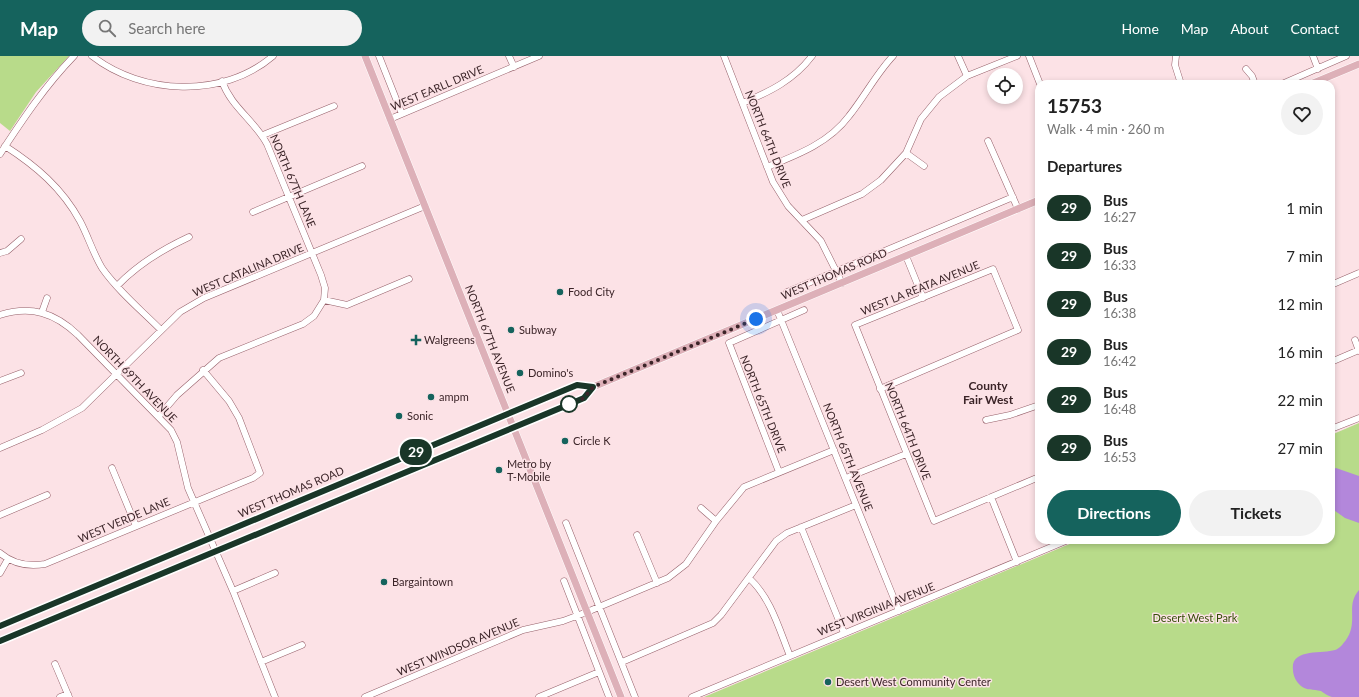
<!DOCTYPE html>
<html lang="en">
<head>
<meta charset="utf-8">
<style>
	:root { --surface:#fff; --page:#f2f2f2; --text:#222; --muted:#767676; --accent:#15635d }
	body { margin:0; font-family:Lato,sans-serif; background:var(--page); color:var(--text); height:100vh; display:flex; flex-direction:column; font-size:15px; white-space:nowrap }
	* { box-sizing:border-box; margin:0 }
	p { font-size:13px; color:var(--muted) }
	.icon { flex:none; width:22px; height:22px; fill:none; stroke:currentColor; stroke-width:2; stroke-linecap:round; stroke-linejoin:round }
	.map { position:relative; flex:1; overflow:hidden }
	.side { position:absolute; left:1035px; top:24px; width:300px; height:464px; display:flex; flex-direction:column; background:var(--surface); border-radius:12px; box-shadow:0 2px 6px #0003 }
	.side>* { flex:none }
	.badge { padding:0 8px; border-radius:13px; font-size:14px; line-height:26px }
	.controls { position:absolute; left:987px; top:12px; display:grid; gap:8px }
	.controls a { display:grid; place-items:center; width:36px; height:36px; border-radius:50%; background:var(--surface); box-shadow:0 2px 6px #0003; font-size:20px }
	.you { position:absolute; width:20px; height:20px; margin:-10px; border:3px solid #fff; border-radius:50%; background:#1a73e8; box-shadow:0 0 0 6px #1a73e833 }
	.map>.badge { position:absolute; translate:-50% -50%; box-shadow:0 0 0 2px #fff }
	h2 { padding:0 12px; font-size:15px; line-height:36px }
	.round { display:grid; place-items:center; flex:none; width:42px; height:42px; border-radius:21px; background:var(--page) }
	.overview { display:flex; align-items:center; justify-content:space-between; height:68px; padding:0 12px }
	h1 { font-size:19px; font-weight:700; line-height:30px }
	.button { display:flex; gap:8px; margin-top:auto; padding:8px 12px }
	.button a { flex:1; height:46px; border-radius:24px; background:var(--accent); color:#fff; font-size:16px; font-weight:700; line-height:46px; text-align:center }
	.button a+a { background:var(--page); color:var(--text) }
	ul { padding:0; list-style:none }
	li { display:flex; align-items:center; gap:12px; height:48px; padding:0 12px }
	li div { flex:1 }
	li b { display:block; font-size:15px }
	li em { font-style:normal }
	li .badge { min-width:44px; font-weight:700; text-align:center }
	header { display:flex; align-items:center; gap:24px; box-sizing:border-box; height:56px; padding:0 20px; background:var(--accent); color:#fff }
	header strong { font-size:19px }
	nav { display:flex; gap:22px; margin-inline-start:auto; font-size:14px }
	.search { width:280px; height:36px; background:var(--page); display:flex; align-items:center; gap:10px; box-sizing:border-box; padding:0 14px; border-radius:22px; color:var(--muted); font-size:15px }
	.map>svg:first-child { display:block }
</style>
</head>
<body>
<header>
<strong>Map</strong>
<div class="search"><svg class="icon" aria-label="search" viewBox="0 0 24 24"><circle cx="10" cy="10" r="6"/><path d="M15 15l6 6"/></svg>Search here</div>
<nav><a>Home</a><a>Map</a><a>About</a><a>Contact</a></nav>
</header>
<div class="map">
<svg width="1359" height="641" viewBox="0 0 1359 641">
	<rect width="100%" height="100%" fill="#fce2e6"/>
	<path fill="#b8db8a" d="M0,0H69L36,36L10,75L0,67Z
		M1359,367V641H704L1079,484H1331V379Z"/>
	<path fill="#b387db" d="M1336,412L1359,420V467L1345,462L1331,452V414Z
		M1359,534V641C1351,641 1340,641 1332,641C1328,640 1324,637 1321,635C1313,633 1307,635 1301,630C1296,626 1293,619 1293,614C1290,592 1323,598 1335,594C1339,593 1343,588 1346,584C1359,565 1345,550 1359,534Z"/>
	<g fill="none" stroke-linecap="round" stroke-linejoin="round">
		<g stroke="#96606a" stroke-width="7">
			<path id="minor" d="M92,0C142,39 223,43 273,0
				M379,0L402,58
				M509,0L514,11
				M724,0L773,126L788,150L821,185L842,227
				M958,0L967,20
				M1029,0L1040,28
				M1176,0L1175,9L1181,28
				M1313,0L1318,13
				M1246,13L1252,20L1255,28
				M222,25C231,51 254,64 267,88L321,219L325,232L324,244
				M1282,28L1346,0
				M743,47C769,36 794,24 812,0
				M390,63L539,0
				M263,79L334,50
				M988,85L1018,153
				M5,90C36,110 62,132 80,165C88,180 93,197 102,212C118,235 141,254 161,274
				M906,97L924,110
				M0,98C23,63 45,30 74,0
				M767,111C797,99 829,87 849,60C865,40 876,18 893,0
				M253,156L362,110
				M802,164L862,138L881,124L906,97L921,63L939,41L967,20L1017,0
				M0,197L7,195L21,183
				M906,200L923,242
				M1331,229L1359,217
				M117,230C138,208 161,194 189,181
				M787,236L1013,141
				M777,254L899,555
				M42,256L47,242
				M0,259C31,249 55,257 78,279L171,374L177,386L188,432L233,535L275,641
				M1355,284L1359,295
				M1331,306L1359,294
				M0,325L21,317
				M880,333L1018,274L993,213L855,269L934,465L1039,421
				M159,360L177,339L219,302L303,268L314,260L324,244L347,249L409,223
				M986,364L1010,359L1039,349
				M1331,373L1359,362
				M0,392L42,374L82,352L180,256L204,242L425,150
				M112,412L136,470
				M779,416L729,287L804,254
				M846,422L906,398
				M991,441L1017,506
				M701,452L716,465
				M0,459L47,439
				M566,467L635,641
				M801,471L844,577
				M637,479L657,527
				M0,497C13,508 28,511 45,508L253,422L260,417L239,362L229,345L203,314
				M0,517L8,503
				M749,522C771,542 779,573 790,600
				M564,525L609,641
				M233,535L275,517
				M261,606L302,589
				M622,606L713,567L721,559L776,485L787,477L856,449
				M55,608L69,641
				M60,641L68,638
				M365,641L523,574L563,565L587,556L668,522L686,508L716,465L744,431L834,394
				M539,641L599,616
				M692,641L1068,484"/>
		</g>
		<g stroke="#fff" stroke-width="8">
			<path id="major" d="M365,0L621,641
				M1311,28L1359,8
				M0,570L577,329L593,331
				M0,585L571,348L584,342L593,331L1039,144"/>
		</g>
		<use href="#minor" stroke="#fff" stroke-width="6"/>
		<use href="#major" stroke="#ddb0b8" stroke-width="7"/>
	</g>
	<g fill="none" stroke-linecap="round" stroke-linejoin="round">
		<g stroke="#fff" stroke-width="9">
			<path id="line" d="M0,570L577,329L593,331L584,342L570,348L0,585"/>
		</g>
		<use href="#line" stroke="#193628" stroke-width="6"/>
		<path stroke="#3b2428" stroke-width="4" stroke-dasharray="0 7.2" d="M569,348L584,342L593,331L756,263"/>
	</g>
	<g fill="#15635d" stroke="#fce2e6" stroke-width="1.5">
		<circle cx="560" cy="236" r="4"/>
		<circle cx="511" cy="274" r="4"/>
		<path d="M414 278h4v4h4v4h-4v4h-4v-4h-4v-4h4z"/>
		<circle cx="520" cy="317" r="4"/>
		<circle cx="431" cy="341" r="4"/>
		<circle cx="399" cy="360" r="4"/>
		<circle cx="565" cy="385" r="4"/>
		<circle cx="499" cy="414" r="4"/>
		<circle cx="384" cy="526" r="4"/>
		<circle cx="828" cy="626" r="4"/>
	</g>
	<circle fill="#fff" stroke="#193628" stroke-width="2" cx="569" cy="348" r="8"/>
	<g text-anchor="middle" stroke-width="3" stroke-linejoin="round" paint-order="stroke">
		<g font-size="11" fill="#3b2428" stroke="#fce2e6">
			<text transform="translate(437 32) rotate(-23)" y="4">WEST EARLL DRIVE</text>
			<text transform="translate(768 83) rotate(68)" y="4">NORTH 64TH DRIVE</text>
			<text transform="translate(293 125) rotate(67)" y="4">NORTH 67TH LANE</text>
			<text transform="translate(248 214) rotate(-23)" y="4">WEST CATALINA DRIVE</text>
			<text transform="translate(834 218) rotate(-23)" y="4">WEST THOMAS ROAD</text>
			<text transform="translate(920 232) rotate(-22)" y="4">WEST LA REATA AVENUE</text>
			<text transform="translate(490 283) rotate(68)" y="4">NORTH 67TH AVENUE</text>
			<text transform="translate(135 323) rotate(46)" y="4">NORTH 69TH AVENUE</text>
			<text transform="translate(763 348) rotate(68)" y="4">NORTH 65TH DRIVE</text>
			<text transform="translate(908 375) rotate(68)" y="4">NORTH 64TH DRIVE</text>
			<text transform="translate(848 401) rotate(68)" y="4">NORTH 65TH AVENUE</text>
			<text transform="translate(291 436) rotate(-23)" y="4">WEST THOMAS ROAD</text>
			<text transform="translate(124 464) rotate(-23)" y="4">WEST VERDE LANE</text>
			<text transform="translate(876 553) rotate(-22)" y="4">WEST VIRGINIA AVENUE</text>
			<text transform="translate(458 591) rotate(-23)" y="4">WEST WINDSOR AVENUE</text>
		</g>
		<g font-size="11" fill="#3b2428" stroke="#fce2e6" text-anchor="start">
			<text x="568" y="240">Food City</text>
			<text x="519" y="278">Subway</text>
			<text x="424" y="288">Walgreens</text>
			<text x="528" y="321">Domino's</text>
			<text x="439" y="345">ampm</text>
			<text x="407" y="364">Sonic</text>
			<text x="573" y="389">Circle K</text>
			<text x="507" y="412">Metro by<tspan x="507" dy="13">T-Mobile</tspan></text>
			<text x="392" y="530">Bargaintown</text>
			<text x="836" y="630">Desert West Community Center</text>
		</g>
		<g font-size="11" fill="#354d08" stroke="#fce2e6">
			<text x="1195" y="566">Desert West Park</text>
		</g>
		<g font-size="12" font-weight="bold" fill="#3b2428" stroke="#fce2e6">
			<text x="988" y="334">County<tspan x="988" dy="14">Fair West</tspan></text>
		</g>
	</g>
</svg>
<div class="controls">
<a><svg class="icon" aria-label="locate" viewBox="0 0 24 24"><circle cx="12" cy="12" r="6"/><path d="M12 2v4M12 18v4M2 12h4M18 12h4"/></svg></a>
</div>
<div class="you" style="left:756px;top:263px"></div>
<b class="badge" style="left:416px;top:396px;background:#193628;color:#fff">29</b>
<section class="side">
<div class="overview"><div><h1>15753</h1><p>Walk · 4 min · 260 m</p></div><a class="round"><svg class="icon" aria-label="heart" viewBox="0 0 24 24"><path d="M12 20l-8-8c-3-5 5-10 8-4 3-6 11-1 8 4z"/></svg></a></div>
<h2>Departures</h2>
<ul>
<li><span class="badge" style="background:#193628;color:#fff">29</span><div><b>Bus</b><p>16:27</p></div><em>1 min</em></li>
<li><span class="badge" style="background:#193628;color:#fff">29</span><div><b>Bus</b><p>16:33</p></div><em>7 min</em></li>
<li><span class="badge" style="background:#193628;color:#fff">29</span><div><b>Bus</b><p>16:38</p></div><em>12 min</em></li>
<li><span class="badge" style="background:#193628;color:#fff">29</span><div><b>Bus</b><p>16:42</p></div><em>16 min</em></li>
<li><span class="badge" style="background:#193628;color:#fff">29</span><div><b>Bus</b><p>16:48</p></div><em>22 min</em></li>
<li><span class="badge" style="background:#193628;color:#fff">29</span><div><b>Bus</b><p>16:53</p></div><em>27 min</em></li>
</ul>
<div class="button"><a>Directions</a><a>Tickets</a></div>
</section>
</div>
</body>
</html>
